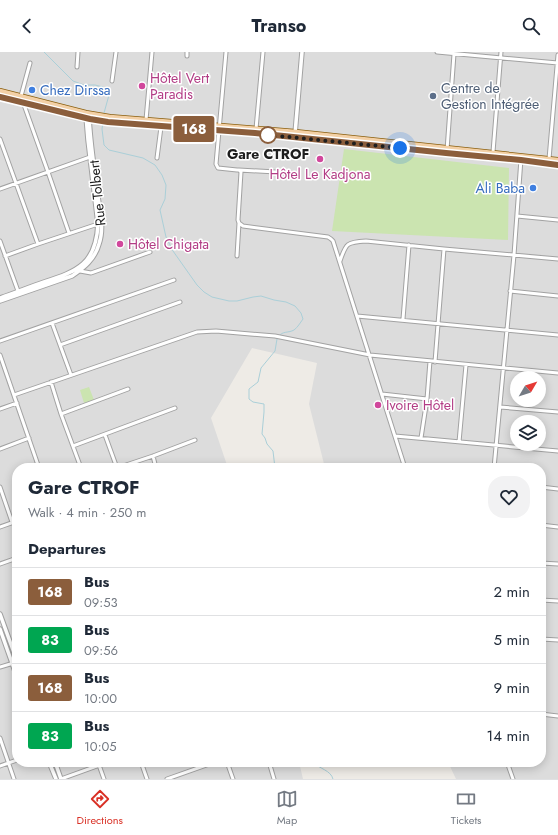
<!DOCTYPE html>
<html lang="en">
<head>
<meta charset="utf-8">
<style>
	:root { --surface:#fff; --page:#f2f2f3; --text:#1f2937; --muted:#747a83; --line:#e0e1e3; --accent:#d93025 }
	body { margin:0; font-family:Jost,sans-serif; background:var(--page); color:var(--text); height:100vh; display:flex; flex-direction:column; font-size:15px; white-space:nowrap }
	* { box-sizing:border-box; margin:0 }
	p { font-size:13px; color:var(--muted) }
	.icon { flex:none; width:22px; height:22px; fill:none; stroke:currentColor; stroke-width:2; stroke-linecap:round; stroke-linejoin:round }
	.map { position:relative; flex:1; overflow:hidden }
	.panel { position:absolute; left:12px; top:411px; width:534px; height:304px; display:flex; flex-direction:column; background:var(--surface); border-radius:16px; box-shadow:0 2px 10px #0003 }
	.panel>* { flex:none }
	.badge { padding:0 8px; border-radius:3px; font-size:14px; line-height:26px }
	.needle { width:26px; rotate:51deg }
	.buttons { position:absolute; left:510px; top:319px; display:grid; gap:8px }
	.buttons a { display:grid; place-items:center; width:36px; height:36px; border-radius:50%; background:var(--surface); box-shadow:0 2px 10px #0003; font-size:20px }
	.you { position:absolute; width:20px; height:20px; margin:-10px; border:3px solid #fff; border-radius:50%; background:#1a73e8; box-shadow:0 0 0 6px #1a73e833 }
	.map>.badge { position:absolute; translate:-50% -50%; box-shadow:0 0 0 2px #fff }
	h2 { padding:0 16px; font-size:15px; line-height:36px }
	.round { display:grid; place-items:center; flex:none; width:42px; height:42px; border-radius:16px; background:var(--page) }
	.head { display:flex; align-items:center; justify-content:space-between; height:68px; padding:0 16px }
	h1 { font-size:19px; font-weight:700; line-height:30px }
	ul { padding:0; list-style:none }
	li { display:flex; align-items:center; gap:12px; height:48px; padding:0 16px; border-top:1px solid var(--line) }
	li div { flex:1 }
	li b { display:block; font-size:15px }
	li em { font-style:normal }
	li .badge { min-width:44px; font-weight:700; text-align:center }
	header { display:flex; justify-content:space-between; align-items:center; height:52px; padding:0 16px; background:var(--surface); font-size:18px; font-weight:700 }
	.tab-bar { display:flex; justify-content:space-around; align-items:center; height:56px; border-top:1px solid var(--line); background:var(--surface); font-size:11px; color:var(--muted) }
	.tab-bar a { display:grid; justify-items:center; gap:2px }
	.tab-bar .active { color:var(--accent) }
	.map>svg:first-child { display:block }
</style>
</head>
<body>
<header><svg class="icon" aria-label="back" viewBox="0 0 24 24"><path d="M15 5l-7 7 7 7"/></svg>Transo<svg class="icon" aria-label="search" viewBox="0 0 24 24"><circle cx="10" cy="10" r="6"/><path d="M15 15l6 6"/></svg></header>
<div class="map">
<svg width="558" height="727" viewBox="0 0 558 727">
	<rect width="100%" height="100%" fill="#eeebe6"/>
	<path fill="#dcdcdc" fill-rule="evenodd" d="M0,0H558V727H456L448,710H541V416H325L309,352L317,311L252,296L211,366L228,416H17V710H299L303,727H0ZM517,326H539V348H517ZM517,370H539V392H517Z"/>
	<path fill="#cbe4b0" d="M344,97L509,116L508,188L332,179Z
		M89,335L94,348L84,351L80,338Z"/>
	<g fill="none" stroke-linecap="round" stroke-linejoin="round">
		<path stroke="#aacfd8" stroke-width="1" d="M44,0L73,29L84,33H95L103,35L109,43L104,61
			M103,70L102,77L104,93L109,98L143,106L155,113L162,123L166,133L165,147L160,158L166,185L173,199L197,233L204,240L212,245L229,249H237L253,245L261,244L274,248L286,250L295,254L301,261L303,267C300,271 298,275 294,278C289,281 282,279 279,284
			M275,416L273,399L267,392L265,386L262,382L264,360V352L253,350L249,347V337L258,330L261,316L275,299L277,287
			M313,710C319,717 331,718 333,727"/>
		<g stroke="#a2a2a2" stroke-width="5">
			<path id="minor" d="M226,0L216,112L218,116L237,118H239L241,120L238,168L239,171L237,204
				M437,0L558,11
				M187,4V0
				M77,15L78,0
				M112,29L116,0
				M21,44L30,11
				M23,50L48,120L69,181
				M146,68L152,0
				M256,77L263,0
				M0,87L38,192
				M447,98L454,2
				M493,100L501,0
				M157,106L161,75
				M549,107L558,3
				M239,118L276,120
				M0,137L90,105
				M517,164L558,168
				M239,171L243,174L328,185L331,187L333,189L405,416
				M0,189L18,239
				M5,204L38,192L98,172
				M340,209C346,191 347,190 366,189L444,197L558,207
				M80,219L91,221L150,200
				M510,239L558,244
				M357,264L558,283
				M403,267L409,193
				M52,271L71,323
				M0,289L174,228
				M60,293L180,250
				M0,303L39,416
				M435,310L444,197
				M51,330L61,362L81,416
				M382,342L427,347
				M14,343L197,280L216,279L275,284L370,303L558,321
				M500,355L558,360
				M0,357L17,351
				M61,362L128,337
				M105,383L117,416
				M395,384L558,399
				M421,386L427,347L430,309
				M459,390L466,313
				M73,394L175,356
				M0,397L29,386
				M153,404L156,416
				M117,416L153,404L195,388
				M494,416L514,203L521,107
				M0,435L12,470
				M541,435L558,437
				M541,473L558,475
				M0,475L17,469
				M541,511L558,512
				M0,512L17,506
				M541,548L558,549
				M541,587L558,588
				M541,598L542,587
				M0,615L17,610
				M541,662L558,664
				M0,686L14,727
				M141,710L147,727
				M227,710L233,727
				M269,710L274,727
				M507,710L513,727
				M99,713L104,727
				M0,714L17,708
				M61,727L108,710
				M167,727L215,710"/>
		</g>
		<g stroke="#a2a2a2" stroke-width="5.5">
			<path id="tertiary" d="M295,82L302,0
				M0,246C15,241 29,235 44,230C78,219 96,212 98,172L88,88L86,64
				M0,249L72,224C84,216 95,207 99,192C105,175 99,155 97,138C94,113 90,89 89,64
				M0,562L17,609
				M0,577L17,625
				M49,710L56,727
				M55,710L61,727"/>
		</g>
		<g stroke="#8b5f0e" stroke-width="6">
			<path id="primary" d="M0,39L86,61L110,65L296,80L558,108
				M0,45L90,67L108,70L255,81L446,101L521,108L558,113"/>
		</g>
		<use href="#minor" stroke="#fff" stroke-width="3"/>
		<use href="#tertiary" stroke="#fff" stroke-width="3.5"/>
		<use href="#primary" stroke="#f3d0a6" stroke-width="4.5"/>
	</g>
	<g fill="none" stroke-linecap="round" stroke-linejoin="round">
		<g stroke="#fff" stroke-width="9">
			<path id="line" d="M0,45L90,67L108,70L255,81L446,101L521,108L558,113"/>
		</g>
		<use href="#line" stroke="#8b5e3c" stroke-width="6"/>
		<path stroke="#1e1e1e" stroke-width="4" stroke-dasharray="0 7.2" d="M268,83L400,96"/>
	</g>
	<g fill="#d1479c" stroke="#fff" stroke-width="1.5">
		<circle cx="142" cy="34" r="4"/>
		<circle cx="320" cy="107" r="4"/>
		<circle cx="120" cy="192" r="4"/>
		<circle cx="378" cy="353" r="4"/>
	</g>
	<g fill="#3f7fe0" stroke="#fff" stroke-width="1.5">
		<circle cx="32" cy="38" r="4"/>
		<circle cx="533" cy="136" r="4"/>
	</g>
	<circle fill="#5c6f8a" stroke="#fff" stroke-width="1.5" cx="433" cy="44" r="4"/>
	<circle fill="#fff" stroke="#8b5e3c" stroke-width="2" cx="268" cy="83" r="8"/>
	<g text-anchor="middle" stroke-width="3" stroke-linejoin="round" paint-order="stroke">
		<g font-size="14" fill="#b23c85" stroke="#fff" text-anchor="start">
			<text x="150" y="31">Hôtel Vert<tspan x="150" dy="16">Paradis</tspan></text>
			<text x="320" y="127" text-anchor="middle">Hôtel Le Kadjona</text>
			<text x="128" y="197">Hôtel Chigata</text>
			<text x="386" y="358">Ivoire Hôtel</text>
		</g>
		<g font-size="14" fill="#4e5e75" stroke="#fff" text-anchor="start">
			<text x="441" y="41">Centre de<tspan x="441" dy="16">Gestion Intégrée</tspan></text>
		</g>
		<g font-size="14" fill="#366cbe" stroke="#fff" text-anchor="start">
			<text x="40" y="43">Chez Dirssa</text>
			<text x="525" y="141" text-anchor="end">Ali Baba</text>
		</g>
		<g font-size="14" font-weight="bold" fill="#1e1e1e" stroke="#fff">
			<text x="268" y="107">Gare CTROF</text>
		</g>
		<g font-size="14" fill="#1e1e1e" stroke="#fff">
			<text transform="translate(97 141) rotate(-96)" y="5">Rue Tolbert</text>
		</g>
	</g>
</svg>
<div class="buttons">
<a><svg class="needle" viewBox="-14 -14 28 28"><path d="M0-13l5 13h-10z" fill="#e53935"/><path d="M0 13l5-13h-10z" fill="#747a83"/></svg></a>
<a><svg class="icon" aria-label="layers" viewBox="0 0 24 24"><path d="M12 4l9 5-9 5-9-5zM3 14l9 5 9-5"/></svg></a>
</div>
<div class="you" style="left:400px;top:96px"></div>
<b class="badge" style="left:194px;top:77px;background:#8b5e3c;color:#fff">168</b>
<section class="panel">
<div class="head"><div><h1>Gare CTROF</h1><p>Walk · 4 min · 250 m</p></div><a class="round"><svg class="icon" aria-label="heart" viewBox="0 0 24 24"><path d="M12 20l-8-8c-3-5 5-10 8-4 3-6 11-1 8 4z"/></svg></a></div>
<h2>Departures</h2>
<ul>
<li><span class="badge" style="background:#8b5e3c;color:#fff">168</span><div><b>Bus</b><p>09:53</p></div><em>2 min</em></li>
<li><span class="badge" style="background:#00a651;color:#fff">83</span><div><b>Bus</b><p>09:56</p></div><em>5 min</em></li>
<li><span class="badge" style="background:#8b5e3c;color:#fff">168</span><div><b>Bus</b><p>10:00</p></div><em>9 min</em></li>
<li><span class="badge" style="background:#00a651;color:#fff">83</span><div><b>Bus</b><p>10:05</p></div><em>14 min</em></li>
</ul>
</section>
</div>
<nav class="tab-bar">
<a class="active"><svg class="icon" aria-label="directions" viewBox="0 0 24 24"><path d="M12 3l9 9-9 9-9-9zM9 14v-3h6M13 9l2 2-2 2"/></svg>Directions</a>
<a><svg class="icon" aria-label="map" viewBox="0 0 24 24"><path d="M3 6l6-2 6 2 6-2v14l-6 2-6-2-6 2zM9 4v14M15 6v14"/></svg>Map</a>
<a><svg class="icon" aria-label="tickets" viewBox="0 0 24 24"><path d="M3 7h18v10H3zM15 7v10"/></svg>Tickets</a>
</nav>
</body>
</html>
